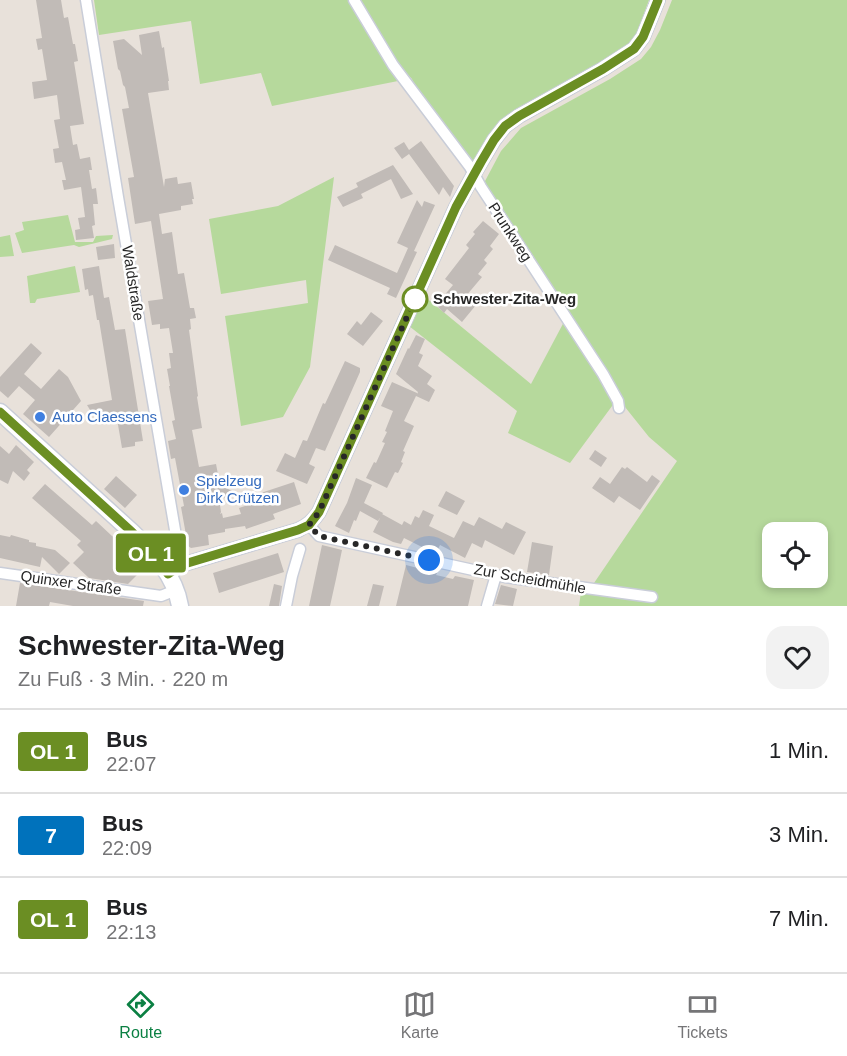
<!DOCTYPE html>
<html lang="de">
<head>
<meta charset="utf-8">
<style>
	:root { --surface:#fff; --page:#f2f2f2; --text:#202124; --muted:#757577; --line:#e0e0e0; --accent:#0b8043 }
	body { margin:0; font-family:Helvetica,sans-serif; background:var(--page); color:var(--text); height:100vh; display:flex; flex-direction:column; font-size:22px; white-space:nowrap }
	* { box-sizing:border-box; margin:0 }
	p { font-size:20px; color:var(--muted) }
	.icon { flex:none; width:33px; height:33px; fill:none; stroke:currentColor; stroke-width:2; stroke-linecap:round; stroke-linejoin:round }
	.map { position:relative; height:606px; overflow:hidden }
	.details { display:flex; flex-direction:column; background:var(--surface); flex:1 }
	.details>* { flex:none }
	.badge { padding:0 12px; border-radius:4px; font-size:21px; line-height:39px }
	.tools { position:absolute; left:762px; top:522px; display:grid; gap:12px }
	.tools a { display:grid; place-items:center; width:66px; height:66px; border-radius:12px; background:var(--surface); box-shadow:0 3px 9px #0003; font-size:30px }
	.you { position:absolute; width:30px; height:30px; margin:-15px; border:4px solid #fff; border-radius:50%; background:#1a73e8; box-shadow:0 0 0 9px #1a73e833 }
	.map>.badge { position:absolute; translate:-50% -50%; box-shadow:0 0 0 3px #fff }
	.round { display:grid; place-items:center; flex:none; width:63px; height:63px; border-radius:18px; background:var(--page) }
	.summary { display:flex; align-items:center; justify-content:space-between; height:102px; padding:0 18px }
	h1 { font-size:28px; font-weight:600; line-height:45px }
	ul { padding:0; list-style:none }
	li { display:flex; align-items:center; gap:18px; height:84px; padding:0 18px; border-top:2px solid var(--line) }
	li div { flex:1 }
	li b { display:block; font-size:22px }
	li em { font-style:normal }
	li .badge { min-width:66px; font-weight:700; text-align:center }
	.dock { display:flex; justify-content:space-around; align-items:center; height:84px; border-top:2px solid var(--line); background:var(--surface); font-size:16px; color:var(--muted) }
	.dock a { display:grid; justify-items:center; gap:3px }
	.dock .on { color:var(--accent) }
	.map>svg:first-child { display:block }
</style>
</head>
<body>
<div class="map">
<svg width="847" height="606" viewBox="0 0 847 606">
	<rect width="100%" height="100%" fill="#e8e1da"/>
	<path fill="#b6d99c" fill-rule="evenodd" d="M94,0H349L398,81L272,106L261,73L200,84L191,21L99,35Z
		M358,0H649L637,33L628,44L599,63L516,110L501,122L486,141L475,160H471L415,90L412,79L396,63Z
		M672,0H847V606H579L581,592L592,586L677,461L649,437L625,407L606,372L484,183L501,151L521,128L610,79L641,59L651,47L660,30ZM772,532H818V578H772Z
		M334,177L310,367L283,417L241,426L225,316L308,303L306,280L221,294L209,219L278,206Z
		M68,215L75,242H93L96,236L113,235L112,239L79,247L74,245L22,253L15,233L24,230L22,222Z
		M10,235L14,256L0,257V237Z
		M75,266L80,292L37,299L35,303H30L27,276Z
		M424,296L531,384L565,320L615,402L570,463L508,433L517,411L409,326Z"/>
	<path fill="#c1bbb7" d="M36,0H61L64,18L68,17L73,44H75L78,61L74,62L84,124L70,126L73,145L77,144L80,159L90,157L92,170H89L92,189L96,188L98,204H93L95,225L92,226L94,238L76,240L75,230L80,229L78,218L85,217L81,187L64,190L62,180H66L62,162L55,163L53,149L59,148L54,120L60,119L57,95L34,99L32,82L47,80L42,49L38,50L36,39L42,38Z
		M159,31L162,48L164,47L165,55L169,81H168L169,90L148,93L164,187L165,179L177,177L178,184L191,182L194,199H192L193,204L181,206V210L159,214L162,234L172,232L178,274L184,273L190,308H194L196,318L190,319L191,329L189,330L198,396L197,397L202,428L192,430L199,467L216,464L220,485L238,494L219,499L221,512L220,514L222,513L223,518L241,514L239,508L251,504L249,497L294,482L301,504L273,514L275,519L246,529L245,526L225,529V532L208,535L209,545L191,548L188,546L181,507L184,506L175,458L171,459L168,441L176,439L172,421L175,420L169,386H170L167,369L171,368L169,353H173L169,328L160,329V324L152,325L148,301L163,299L151,221L135,224L128,178L134,177L122,109L129,108L125,87L123,85L120,71L118,69L113,41L124,39L142,55L139,35Z
		M421,141L454,186L450,197L443,187L439,195L409,154L402,159L394,148L404,142L409,150Z
		M393,165L413,194L401,199L391,179L361,194L363,198L343,207L337,197L358,187L356,183Z
		M417,200L422,207L424,201L435,205L414,251L417,252L396,298L387,294L390,288L328,260L335,245L397,273L408,248L397,243Z
		M483,221L499,234L490,246L493,249L484,260L487,263L478,274L482,277L466,296L476,305L462,322L447,309L444,313L436,305L453,285L445,279L469,248L466,245L475,234L473,232Z
		M114,244L115,258L98,260L96,247Z
		M99,266L104,298L109,297L115,330L125,329L143,441L135,442V446L122,448L117,419L98,423L87,405L112,400L99,320H97L93,295L89,296L88,289L85,290L82,269Z
		M371,312L383,321L363,346L347,334L357,321L361,325Z
		M416,335L425,339L419,353L423,355L418,366L432,376L427,384L435,390L429,402L416,396L404,421L414,426L403,451L405,452L401,462L403,463L398,473L395,472L387,488L366,478L374,462L376,463L385,443L382,442L387,432L385,431L393,411L381,406L392,382L417,393V394L418,392L396,374L408,348L409,349Z
		M31,343L42,353L24,374L41,389L59,369L68,377L81,401L49,437L23,414L35,400L19,386L8,398L0,391V377Z
		M345,361L360,368V372L325,451L316,448L309,464L315,467L307,484L276,471L285,453L295,458L303,440L307,441L323,403L325,404Z
		M16,445L34,462L27,470L30,473L24,481L13,471L8,484L0,480V446L9,454Z
		M595,450L607,458L601,467L589,459Z
		M622,467L625,469L627,467L647,482L652,475L660,481L640,510L619,496L614,503L592,488L600,477L610,484Z
		M116,476L137,495L125,508L104,489Z
		M356,478L372,485L364,503L383,513L378,521L360,511L356,521L354,520L349,533L335,526L347,503Z
		M45,484L92,525L96,521L145,567L128,584L89,578L73,563L84,552L77,545L81,541L32,498Z
		M446,491L465,501L457,515L438,506Z
		M423,510L434,515L429,526L454,538L463,521L474,526L479,517L502,529L506,522L526,532L514,555L485,540L482,548L472,543L465,558L440,545L437,551L427,547L426,549L404,538L401,544L393,542L373,532L382,514L402,525L404,521L411,525L415,516L419,518Z
		M0,535L10,537L11,535L29,540V542L36,543V546L55,550L70,563L59,574L42,557L40,567L0,558Z
		M532,542L553,546L549,575L527,572Z
		M322,545L342,550L336,579L330,606H309Z
		M278,553L284,572L219,593L213,573Z
		M406,565L437,573L436,575L453,579L455,576L474,580L468,606H396Z
		M20,583L144,601L143,606H73L50,602L49,606H16Z
		M274,584L282,586L279,606H269Z
		M373,584L384,586L379,606H367Z
		M501,585L517,589L513,606L495,604Z"/>
	<g fill="none" stroke-linecap="round" stroke-linejoin="round">
		<g stroke="#c9cdd8" stroke-width="13">
			<path id="minor" d="M86,0L118,197L181,565
				M354,0L393,65L470,167L481,187L603,374L618,401L619,408
				M309,525L319,536L505,577L652,597
				M0,573L161,596L176,590
				M286,606L292,576L300,549
				M487,606L496,575"/>
		</g>
		<g stroke="#c9cdd8" stroke-width="16">
			<path id="tertiary" d="M168,574L181,565L298,530C308,525 313,521 319,512L456,207L474,174L494,140L505,126L519,116L603,69L634,49L643,37L658,0"/>
		</g>
		<g stroke="#c9cdd8" stroke-width="19">
			<path id="secondary" d="M0,412L132,532C153,553 175,575 180,606"/>
		</g>
		<use href="#minor" stroke="#fff" stroke-width="10"/>
		<use href="#tertiary" stroke="#fff" stroke-width="14"/>
		<use href="#secondary" stroke="#fff" stroke-width="16"/>
	</g>
	<g fill="none" stroke-linecap="round" stroke-linejoin="round">
		<g stroke="#fff" stroke-width="14">
			<path id="line" d="M0,412L132,532L161,564L168,574L181,565L298,530L309,525L319,512L456,207L481,162L494,140L505,126L519,116L603,69L634,49L643,37L658,0"/>
		</g>
		<use href="#line" stroke="#6b8e23" stroke-width="9"/>
		<path stroke="#272727" stroke-width="6" stroke-dasharray="0 10.8" d="M415,299L319,512L309,525L319,536L429,560"/>
	</g>
	<circle fill="#fff" stroke="#6b8e23" stroke-width="3" cx="415" cy="299" r="12"/>
	<g fill="#3f7fe0" stroke="#fff" stroke-width="2">
		<circle cx="40" cy="417" r="6"/>
		<circle cx="184" cy="490" r="6"/>
	</g>
	<g text-anchor="middle" stroke-width="5" stroke-linejoin="round" paint-order="stroke">
		<g font-size="15" fill="#272727" stroke="#fff">
			<text transform="translate(510 232) rotate(57)" y="5">Prunkweg</text>
			<text transform="translate(133 283) rotate(81)" y="5">Waldstraße</text>
			<text transform="translate(530 579) rotate(10)" y="5">Zur Scheidmühle</text>
			<text transform="translate(71 583) rotate(8)" y="5">Quinxer Straße</text>
		</g>
		<g font-size="15" font-weight="bold" fill="#272727" stroke="#fff" text-anchor="start">
			<text x="433" y="304">Schwester-Zita-Weg</text>
		</g>
		<g font-size="15" fill="#366cbe" stroke="#fff" text-anchor="start">
			<text x="52" y="422">Auto Claessens</text>
			<text x="196" y="486">Spielzeug<tspan x="196" dy="17">Dirk Crützen</tspan></text>
		</g>
	</g>
</svg>
<div class="tools">
<a><svg class="icon" aria-label="locate" viewBox="0 0 24 24"><circle cx="12" cy="12" r="6"/><path d="M12 2v4M12 18v4M2 12h4M18 12h4"/></svg></a>
</div>
<div class="you" style="left:429px;top:560px"></div>
<b class="badge" style="left:151px;top:553px;background:#6b8e23;color:#fff">OL 1</b>
</div>
<section class="details">
<div class="summary"><div><h1>Schwester-Zita-Weg</h1><p>Zu Fuß · 3 Min. · 220 m</p></div><a class="round"><svg class="icon" aria-label="heart" viewBox="0 0 24 24"><path d="M12 20l-8-8c-3-5 5-10 8-4 3-6 11-1 8 4z"/></svg></a></div>
<ul>
<li><span class="badge" style="background:#6b8e23;color:#fff">OL 1</span><div><b>Bus</b><p>22:07</p></div><em>1 Min.</em></li>
<li><span class="badge" style="background:#0072bc;color:#fff">7</span><div><b>Bus</b><p>22:09</p></div><em>3 Min.</em></li>
<li><span class="badge" style="background:#6b8e23;color:#fff">OL 1</span><div><b>Bus</b><p>22:13</p></div><em>7 Min.</em></li>
</ul>
</section>
<nav class="dock">
<a class="on"><svg class="icon" aria-label="directions" viewBox="0 0 24 24"><path d="M12 3l9 9-9 9-9-9zM9 14v-3h6M13 9l2 2-2 2"/></svg>Route</a>
<a><svg class="icon" aria-label="map" viewBox="0 0 24 24"><path d="M3 6l6-2 6 2 6-2v14l-6 2-6-2-6 2zM9 4v14M15 6v14"/></svg>Karte</a>
<a><svg class="icon" aria-label="tickets" viewBox="0 0 24 24"><path d="M3 7h18v10H3zM15 7v10"/></svg>Tickets</a>
</nav>
</body>
</html>
